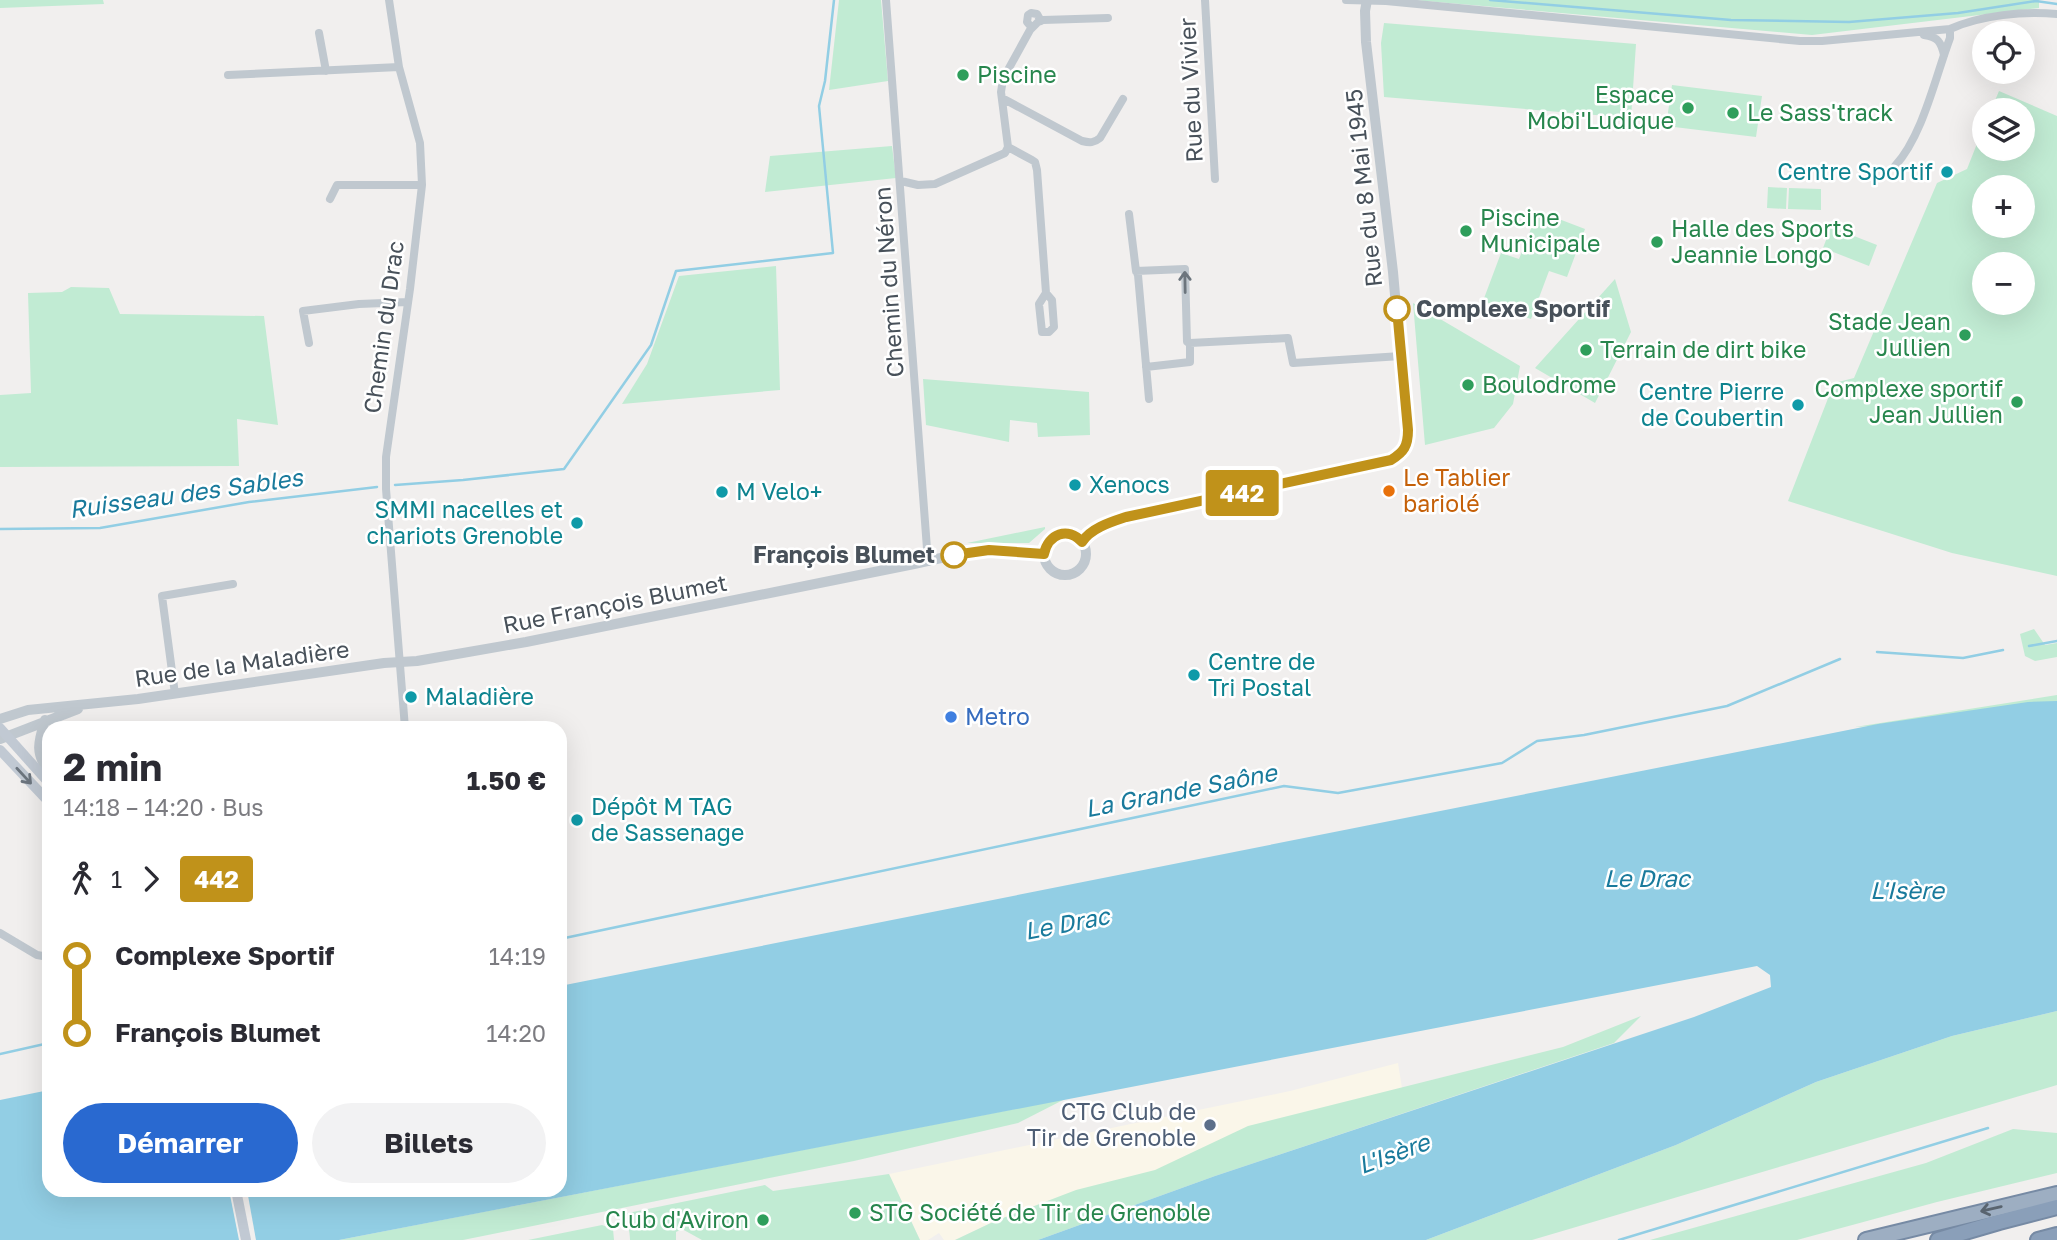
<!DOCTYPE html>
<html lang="fr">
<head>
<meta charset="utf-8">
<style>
	:root { --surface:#fff; --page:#f2f2f3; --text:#2b2b33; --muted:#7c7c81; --accent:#2969d0 }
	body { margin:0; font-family:"Golos Text",sans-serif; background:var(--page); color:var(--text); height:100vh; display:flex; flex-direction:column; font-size:26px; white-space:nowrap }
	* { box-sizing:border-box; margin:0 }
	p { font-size:23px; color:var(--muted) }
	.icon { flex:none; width:38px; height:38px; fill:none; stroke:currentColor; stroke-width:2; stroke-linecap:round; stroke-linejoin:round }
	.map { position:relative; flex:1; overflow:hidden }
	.side { position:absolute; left:42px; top:721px; width:525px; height:476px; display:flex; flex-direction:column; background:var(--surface); border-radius:21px; box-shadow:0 7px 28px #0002 }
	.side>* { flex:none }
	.badge { padding:0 14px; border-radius:5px; font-size:24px; line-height:46px }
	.tools { position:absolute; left:1972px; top:21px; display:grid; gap:14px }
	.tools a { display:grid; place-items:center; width:63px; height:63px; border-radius:50%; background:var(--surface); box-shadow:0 7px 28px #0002; font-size:35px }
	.map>.badge { position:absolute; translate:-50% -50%; box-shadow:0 0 0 4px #fff }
	.legs { display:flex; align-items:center; gap:10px; height:77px; padding:0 21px; font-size:23px }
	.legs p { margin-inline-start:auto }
	.head { display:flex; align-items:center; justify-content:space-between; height:119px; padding:0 21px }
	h1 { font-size:38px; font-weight:700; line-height:52px }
	.primary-button { display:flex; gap:14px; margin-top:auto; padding:14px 21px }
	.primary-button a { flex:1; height:80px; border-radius:42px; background:var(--accent); color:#fff; font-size:28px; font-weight:700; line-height:80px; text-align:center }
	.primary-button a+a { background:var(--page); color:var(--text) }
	ul { padding:0 21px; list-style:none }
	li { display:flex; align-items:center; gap:24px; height:77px; font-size:26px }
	li i { display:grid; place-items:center; width:10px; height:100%; margin:0 9px; background:currentColor }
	li i::after { content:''; width:18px; height:18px; margin:-9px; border:5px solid; border-radius:50%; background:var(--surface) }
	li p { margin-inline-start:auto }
	li:first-child i { background:linear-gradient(#0000 50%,currentColor 0) }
	li:last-child i { background:linear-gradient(currentColor 50%,#0000 0) }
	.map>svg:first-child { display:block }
</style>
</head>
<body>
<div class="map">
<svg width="2057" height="1240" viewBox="0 0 2057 1240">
	<rect width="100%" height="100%" fill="#f1efee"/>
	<path fill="#faf6e9" d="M1398,1063L1402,1088L1195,1159L995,1221L955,1240H944L939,1233L928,1240H920L889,1174L1290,1091Z"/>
	<path fill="#c1ebd3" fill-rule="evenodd" d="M0,0H103L104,4L0,8Z
		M839,0H881L888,81L829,90Z
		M1414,0H2039V8L1812,35Z
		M1384,23L1636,44L1631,118L1384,97L1381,43Z
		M1672,85L1762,96L1756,137L1666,126Z
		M1999,91L2057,116V576L1952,553L1788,501L1834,383L1854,378L1937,183L1967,169L1984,126V149H2023V110H1991ZM2023,187V226H1984V187ZM1984,264H2023V303H1984Z
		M892,146L896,178L765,192L770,156Z
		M1768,187L1787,188L1786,209L1767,208Z
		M1789,188L1821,189V210L1788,209Z
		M1538,211L1585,229L1567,277L1549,271L1531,319L1483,301L1501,253L1519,259Z
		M1831,227L1877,245L1869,266L1823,248Z
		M776,266L780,390L622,404L647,364L679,276Z
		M1615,279L1631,332L1595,403L1535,368Z
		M71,287L109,288L120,314L264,316L278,425L237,419L239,466L0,467V395L31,393L28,293L62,292Z
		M1413,303L1520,366L1513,404L1494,428L1425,445Z
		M923,379L1089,392L1090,435L1038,437L1037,423L1010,420L1009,442L926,425Z
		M1045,527V529L1029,543H967Z
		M2034,629L2045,645L2057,643V657L2035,661L2025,656L2020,634Z
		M2057,695V716L1855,727Z
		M2057,1011V1085L1532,1240H1426L1676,1145L1816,1082L1952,1036Z
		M1641,1016L1614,1043L1215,1176L1038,1240H955L995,1221L1076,1190L1155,1170L1248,1126L1563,1047Z
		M1065,1099L1018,1123L854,1161L463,1240H339Z
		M2013,1129L2057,1133V1173L1937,1202L1797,1240H1650L1926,1163Z
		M889,1174L920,1240H702L682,1229L676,1232V1240H630C630,1230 627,1224 626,1214L628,1213L765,1185L773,1191Z
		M602,1225L613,1229L614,1240H528Z"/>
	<path fill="#92cee4" d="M2057,701V1011L1952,1036L1816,1082L1676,1145L1426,1240H1038L1215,1176L1694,1017L1771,987L1770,975L1757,966L339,1240H0V1100L49,1090V1190H560V986L1878,724L2028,702Z"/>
	<path fill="#f1efee" d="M229,1190H247L256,1240H239Z"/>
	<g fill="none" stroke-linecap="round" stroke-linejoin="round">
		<path stroke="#92cee4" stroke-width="2.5" d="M1490,0L1731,20L1849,22L1958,13L2036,1L2057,4
			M395,485L463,480L564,469L651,345L676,271L833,253L819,106L825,81L834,0
			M0,529L100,528L249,502L377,487
			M2029,646L2057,641
			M1877,652L1963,658L2003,650
			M560,939L1284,786L1338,793L1502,763L1537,741L1584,735L1727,706L1840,659
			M0,1054L49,1043
			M1619,1240L1988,1128"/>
		<g stroke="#768aa4" stroke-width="18">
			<path id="trunk" d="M1866,1240L2057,1194"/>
		</g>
		<g stroke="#768aa4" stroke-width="18">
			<path id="motorway" d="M1938,1240L1999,1222L2057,1207
				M2038,1240L2057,1235"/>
		</g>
		<path stroke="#c0c8cf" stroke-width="8" d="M389,0L399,67L420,143L422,185L410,289L386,457V489L405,728
			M886,0L928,562
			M1205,0L1215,179
			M1346,0L1386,1L1800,41H1822L1950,29C1981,15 2024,11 2057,14
			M1032,28L1027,22L1028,15L1031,13L1037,14L1041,21
			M319,33L326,71
			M1924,35C1938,37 1941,42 1944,55
			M228,75L399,67
			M1002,98L1082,141C1090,143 1094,143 1100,138L1123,99
			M1008,147L1032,160L1035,162L1037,170L1046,293L1039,304L1042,332H1049L1054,327L1052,300L1046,293
			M1895,166C1923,135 1935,78 1950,38V29
			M901,181L918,185L935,184L1005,153L1008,147L1001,92L1003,79L1030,30L1038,22L1043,20L1108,18
			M330,199L337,185H422
			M1129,214L1136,271L1138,275L1149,399
			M1136,271L1185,269L1187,342L1190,343
			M309,343L303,311L359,304L408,302
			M1146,367L1190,362V343L1288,338L1293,363L1401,356
			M175,694L162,596L233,584
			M0,933L37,955L49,957"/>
		<path stroke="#c0c8cf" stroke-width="10" d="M1044 554a21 21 0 1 1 42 0a21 21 0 1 1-42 0Z
			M1082,542C1091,528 1111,522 1126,517L1391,460L1401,454L1408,444L1393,272L1366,42L1365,11L1367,0
			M0,719L28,710L138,699L384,663L417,661L526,642L914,564L968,552L989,550L1044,554
			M45,720C38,743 35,752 49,773
			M0,739L78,709"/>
		<path stroke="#c1c9d3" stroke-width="10" d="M0,728L49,783
			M0,750L49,802
			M236,1190L246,1240"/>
		<use href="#trunk" stroke="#9daec2" stroke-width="14"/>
		<use href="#motorway" stroke="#8a9fb9" stroke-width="14"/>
	</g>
	<defs><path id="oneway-shaft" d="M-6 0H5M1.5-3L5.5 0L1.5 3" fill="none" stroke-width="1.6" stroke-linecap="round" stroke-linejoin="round" transform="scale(1.75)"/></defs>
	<use stroke="#6c757d" href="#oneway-shaft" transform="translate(1185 282) rotate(-91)"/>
	<use stroke="#6c757e" href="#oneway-shaft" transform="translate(24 776) rotate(47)"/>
	<use stroke="#59646f" href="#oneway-shaft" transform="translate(1991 1209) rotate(167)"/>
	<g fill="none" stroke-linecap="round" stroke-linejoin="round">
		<g stroke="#fff" stroke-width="16">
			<path id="line-1" d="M954,555L989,550L1044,554C1048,534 1068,526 1082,542C1091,528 1111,522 1126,517L1391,460C1404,452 1408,446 1408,430L1397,309"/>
		</g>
		<use href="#line-1" stroke="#c0921a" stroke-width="10"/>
	</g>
	<g fill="#2e9e5b" stroke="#fff" stroke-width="2.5">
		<circle cx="963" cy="75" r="7"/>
		<circle cx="1688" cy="108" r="7"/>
		<circle cx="1733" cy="113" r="7"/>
		<circle cx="1466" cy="231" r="7"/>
		<circle cx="1657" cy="242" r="7"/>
		<circle cx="1965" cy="335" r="7"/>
		<circle cx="1586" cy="350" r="7"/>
		<circle cx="1468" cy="385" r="7"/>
		<circle cx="2017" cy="402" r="7"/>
		<circle cx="855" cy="1213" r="7"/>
		<circle cx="763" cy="1220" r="7"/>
	</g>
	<g fill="#0f9aa8" stroke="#fff" stroke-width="2.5">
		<circle cx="1947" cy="172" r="7"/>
		<circle cx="1798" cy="405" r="7"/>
		<circle cx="1075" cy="485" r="7"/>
		<circle cx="722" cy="492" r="7"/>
		<circle cx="577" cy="523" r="7"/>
		<circle cx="1194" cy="675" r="7"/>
		<circle cx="411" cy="697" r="7"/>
		<circle cx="577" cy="820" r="7"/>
	</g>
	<g fill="#fff" stroke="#c0921a" stroke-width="3.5">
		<circle cx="1397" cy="309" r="12"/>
		<circle cx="954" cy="555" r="12"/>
	</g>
	<circle fill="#e8710a" stroke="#fff" stroke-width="2.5" cx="1389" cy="491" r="7"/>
	<circle fill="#3f7fe0" stroke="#fff" stroke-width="2.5" cx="951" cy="717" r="7"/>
	<circle fill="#5c6f8a" stroke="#fff" stroke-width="2.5" cx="1210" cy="1125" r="7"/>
	<g text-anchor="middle" stroke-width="5" stroke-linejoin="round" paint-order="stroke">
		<g font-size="23" fill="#27864d" stroke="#fff" text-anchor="start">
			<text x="977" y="83">Piscine</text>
			<text x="1674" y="103" text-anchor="end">Espace<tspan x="1674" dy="26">Mobi'Ludique</tspan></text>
			<text x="1747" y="121">Le Sass'track</text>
			<text x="1480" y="226">Piscine<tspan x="1480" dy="26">Municipale</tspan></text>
			<text x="1671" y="237">Halle des Sports<tspan x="1671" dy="26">Jeannie Longo</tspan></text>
			<text x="1951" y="330" text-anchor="end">Stade Jean<tspan x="1951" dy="26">Jullien</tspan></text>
			<text x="1600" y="358">Terrain de dirt bike</text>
			<text x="1482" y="393">Boulodrome</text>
			<text x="2003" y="397" text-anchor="end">Complexe sportif<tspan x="2003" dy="26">Jean Jullien</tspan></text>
			<text x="869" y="1221">STG Société de Tir de Grenoble</text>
			<text x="749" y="1228" text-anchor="end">Club d'Aviron</text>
		</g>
		<g font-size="23" fill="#48515a" stroke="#fff">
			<text transform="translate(1191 90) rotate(-93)" y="8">Rue du Vivier</text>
			<text transform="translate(1364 188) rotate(-96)" y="8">Rue du 8 Mai 1945</text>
			<text transform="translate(889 282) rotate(-94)" y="8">Chemin du Néron</text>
			<text transform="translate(384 327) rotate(-82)" y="8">Chemin du Drac</text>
			<text transform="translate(615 604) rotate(-11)" y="8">Rue François Blumet</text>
			<text transform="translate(242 664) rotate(-8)" y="8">Rue de la Maladière</text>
		</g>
		<g font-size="23" fill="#0d838f" stroke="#fff" text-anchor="start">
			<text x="1933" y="180" text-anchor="end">Centre Sportif</text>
			<text x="1784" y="400" text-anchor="end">Centre Pierre<tspan x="1784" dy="26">de Coubertin</tspan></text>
			<text x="1089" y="493">Xenocs</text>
			<text x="736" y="500">M Velo+</text>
			<text x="563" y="518" text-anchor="end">SMMI nacelles et<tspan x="563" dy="26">chariots Grenoble</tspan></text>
			<text x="1208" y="670">Centre de<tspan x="1208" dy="26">Tri Postal</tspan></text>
			<text x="425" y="705">Maladière</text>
			<text x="591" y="815">Dépôt M TAG<tspan x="591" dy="26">de Sassenage</tspan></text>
		</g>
		<g font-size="23" font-weight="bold" fill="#48515a" stroke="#fff" text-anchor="start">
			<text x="1416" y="317">Complexe Sportif</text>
			<text x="935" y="563" text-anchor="end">François Blumet</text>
		</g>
		<g font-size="23" fill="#c56008" stroke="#fff" text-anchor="start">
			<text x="1403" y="486">Le Tablier<tspan x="1403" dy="26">bariolé</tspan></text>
		</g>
		<g font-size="23" fill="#366cbe" stroke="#fff" text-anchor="start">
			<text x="965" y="725">Metro</text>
		</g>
		<g font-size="23" fill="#4e5e75" stroke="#fff" text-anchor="end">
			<text x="1196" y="1120">CTG Club de<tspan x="1196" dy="26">Tir de Grenoble</tspan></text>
		</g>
		<g font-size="24" font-style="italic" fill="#197a9c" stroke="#fff">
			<text transform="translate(186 494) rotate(-8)" y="8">Ruisseau des Sables</text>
			<text transform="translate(1181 791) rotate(-11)" y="8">La Grande Saône</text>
			<text x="1647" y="887">Le Drac</text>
			<text x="1907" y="899">L'Isère</text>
			<text transform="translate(1067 924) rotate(-11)" y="8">Le Drac</text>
			<text transform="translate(1394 1154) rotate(-20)" y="8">L'Isère</text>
		</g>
	</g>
</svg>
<div class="tools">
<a><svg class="icon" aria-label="locate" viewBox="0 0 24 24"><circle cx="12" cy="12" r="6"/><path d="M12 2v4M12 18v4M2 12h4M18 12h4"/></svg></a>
<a><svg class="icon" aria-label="layers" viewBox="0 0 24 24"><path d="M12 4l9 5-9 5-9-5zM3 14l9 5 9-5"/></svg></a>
<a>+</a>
<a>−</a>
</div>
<b class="badge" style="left:1242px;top:493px;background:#c0921a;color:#fff">442</b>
<section class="side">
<div class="head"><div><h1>2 min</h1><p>14:18 – 14:20 · Bus</p></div><b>1.50 €</b></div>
<div class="legs"><svg class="icon" aria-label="walk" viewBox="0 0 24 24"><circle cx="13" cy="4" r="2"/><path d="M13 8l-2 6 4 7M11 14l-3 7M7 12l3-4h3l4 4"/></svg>1<svg class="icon" aria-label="forward" viewBox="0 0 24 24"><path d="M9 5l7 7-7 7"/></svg><b class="badge" style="background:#c0921a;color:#fff">442</b></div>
<ul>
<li><i style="color:#c0921a"></i><b>Complexe Sportif</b><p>14:19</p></li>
<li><i style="color:#c0921a"></i><b>François Blumet</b><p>14:20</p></li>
</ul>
<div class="primary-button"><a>Démarrer</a><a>Billets</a></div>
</section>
</div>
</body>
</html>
